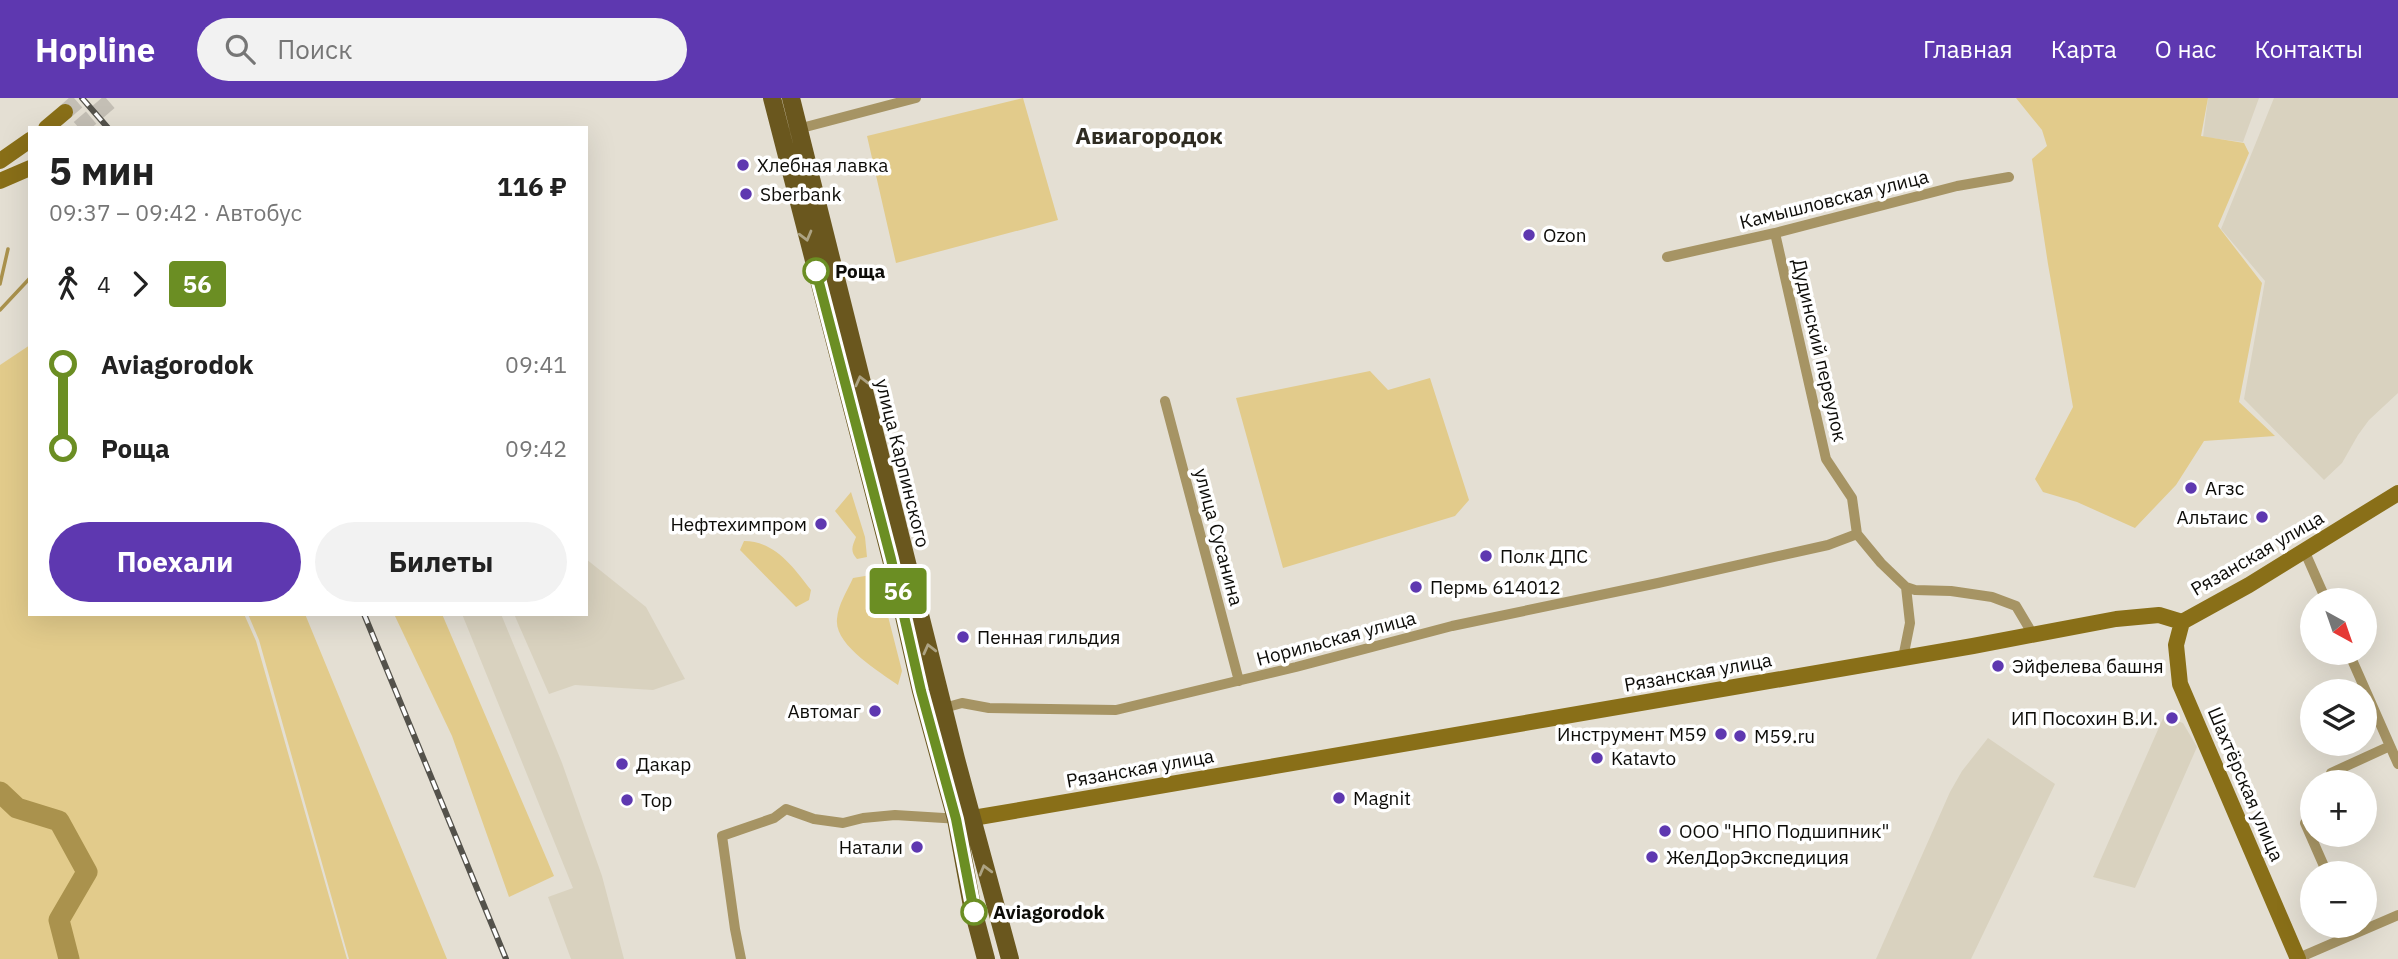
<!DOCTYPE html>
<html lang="ru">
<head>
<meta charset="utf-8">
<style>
	:root { --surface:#fff; --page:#f2f2f2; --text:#222; --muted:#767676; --accent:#5e38b0 }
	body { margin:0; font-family:"IBM Plex Sans",sans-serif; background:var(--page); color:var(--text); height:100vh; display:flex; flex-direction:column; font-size:26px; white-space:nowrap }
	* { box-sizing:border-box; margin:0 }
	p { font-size:23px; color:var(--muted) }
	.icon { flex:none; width:38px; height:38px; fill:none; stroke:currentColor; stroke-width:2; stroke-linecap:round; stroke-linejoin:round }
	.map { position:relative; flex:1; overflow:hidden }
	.side { position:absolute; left:28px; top:28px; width:560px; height:490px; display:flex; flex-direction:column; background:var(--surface); border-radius:0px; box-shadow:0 7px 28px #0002 }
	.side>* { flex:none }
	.badge { padding:0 14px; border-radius:5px; font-size:24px; line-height:46px }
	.needle { width:46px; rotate:140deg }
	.tools { position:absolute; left:2300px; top:490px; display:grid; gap:14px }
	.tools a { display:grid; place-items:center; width:77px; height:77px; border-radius:50%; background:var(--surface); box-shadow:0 7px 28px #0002; font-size:35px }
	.map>.badge { position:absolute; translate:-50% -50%; box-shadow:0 0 0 4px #fff }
	.legs { display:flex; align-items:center; gap:10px; height:77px; padding:0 21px; font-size:23px }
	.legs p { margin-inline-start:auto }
	.overview { display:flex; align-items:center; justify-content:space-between; height:119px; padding:0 21px }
	h1 { font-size:38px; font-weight:700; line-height:52px }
	.primary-button { display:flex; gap:14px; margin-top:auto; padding:14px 21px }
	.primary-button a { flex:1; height:80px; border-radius:42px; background:var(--accent); color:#fff; font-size:28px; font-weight:700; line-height:80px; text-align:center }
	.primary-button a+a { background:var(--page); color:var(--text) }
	ul { padding:0 21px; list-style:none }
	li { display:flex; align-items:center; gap:24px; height:84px; font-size:26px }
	li i { display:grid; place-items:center; width:10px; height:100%; margin:0 9px; background:currentColor }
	li i::after { content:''; width:18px; height:18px; margin:-9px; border:5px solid; border-radius:50%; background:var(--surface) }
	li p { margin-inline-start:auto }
	li:first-child i { background:linear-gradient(#0000 50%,currentColor 0) }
	li:last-child i { background:linear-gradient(currentColor 50%,#0000 0) }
	header { display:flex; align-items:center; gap:42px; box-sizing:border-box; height:98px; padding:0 35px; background:var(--accent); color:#fff }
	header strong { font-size:33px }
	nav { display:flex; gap:38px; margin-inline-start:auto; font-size:24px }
	.search { width:490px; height:63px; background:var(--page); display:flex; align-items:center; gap:18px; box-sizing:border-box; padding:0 24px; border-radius:38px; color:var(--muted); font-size:26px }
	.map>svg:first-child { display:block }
</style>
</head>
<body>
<header>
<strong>Hopline</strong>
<div class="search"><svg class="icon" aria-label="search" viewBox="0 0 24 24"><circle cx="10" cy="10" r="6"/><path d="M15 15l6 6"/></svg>Поиск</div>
<nav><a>Главная</a><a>Карта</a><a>О нас</a><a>Контакты</a></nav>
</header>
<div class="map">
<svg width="2398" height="861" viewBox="0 0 2398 861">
	<rect width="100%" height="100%" fill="#e4dfd3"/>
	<path fill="#d9d2bf" d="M2208,0H2259L2243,44L2203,39Z
		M2274,0H2398V295L2369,322L2358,337L2342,365L2324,382L2244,301L2265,183L2221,131Z
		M586,461L646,509L685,581L653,592L575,587L549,596L514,516H586Z
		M462,516H501L562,665L602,778L624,861H571L548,799L573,790Z
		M2164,618L2183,625L2197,649L2135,790L2093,779Z
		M1988,640L2055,686L1971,861H1876L1950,694L1962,673Z"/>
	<path fill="#e2cb8b" d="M1023,0L1058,122L896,165L867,38Z
		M2016,0H2208L2201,38L2244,45L2249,55L2218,128L2262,185L2239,304L2275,338L2204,343L2176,387L2135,430L2077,404L2043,394L2035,381L2073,309L2048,166L2032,61L2047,48L2042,32Z
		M30,247V516H244L256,543L347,861H0V267Z
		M1370,273L1388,292L1430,280L1469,402L1455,418L1283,470L1236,300Z
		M851,394L865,439L867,459L857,461C850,453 852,449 856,439L835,413Z
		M744,443C775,443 793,469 811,492L809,502L796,509L740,452Z
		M871,477L879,483L902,573L898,587C880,574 834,547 837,521C838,507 847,493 853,480Z
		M248,516H305L447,861H349L259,542Z
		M394,516H442L554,778L509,799L452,638Z"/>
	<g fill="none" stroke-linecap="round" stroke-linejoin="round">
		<path stroke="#aa924d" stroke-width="3.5" d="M0,186L8,151
			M0,212L30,180"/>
		<path stroke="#aa924d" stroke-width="21" d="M0,694L17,710L59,723L87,774L59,822L69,861"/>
		<path stroke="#c4bfb5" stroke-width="16" stroke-dasharray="16 8" stroke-linecap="butt" d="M65,14L81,0
			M79,30L114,0"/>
		<path stroke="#a69464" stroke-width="10" d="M794,32L916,0
			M1775,135L1826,361L1852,400L1857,436L1881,465L1906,489L1910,525L1903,560
			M1667,159L1775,135L1957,88L2009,79
			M1165,303L1239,583
			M2304,452L2326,502
			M1906,489L1915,492L1951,493L1992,499L2016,508L2032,535
			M2349,555L2398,666
			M944,610L962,605L989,610L1116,612L1296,569L1452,528L1658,485L1828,447L1857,436
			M2335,684L2331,675L2390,648
			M2305,725L2327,775
			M741,861L735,831L722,738L774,720L786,711L814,721L843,725L863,720L895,717L960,721
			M2296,861L2398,817"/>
		<path stroke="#896f18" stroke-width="16" d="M46,30L65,14
			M0,63L30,42
			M0,83L30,70
			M2182,524L2176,547L2180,586L2298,861
			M973,720L1973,548L2116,521L2159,517L2182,524L2249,487L2398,395"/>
		<path stroke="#6a571e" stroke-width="18" d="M772,0L891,461L921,593L956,721L972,808L986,861
			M791,0L956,661L1010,861"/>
		<g stroke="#54524b" stroke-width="6">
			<path id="rail" d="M82,0L108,30
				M364,516L506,861"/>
		</g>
		<use href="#rail" stroke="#fff" stroke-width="3.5" stroke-dasharray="10" stroke-linecap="butt"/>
	</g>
	<defs><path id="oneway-chevron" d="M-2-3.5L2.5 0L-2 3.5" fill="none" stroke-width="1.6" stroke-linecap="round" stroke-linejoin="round" transform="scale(1.75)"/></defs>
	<g stroke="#ada383">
		<use href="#oneway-chevron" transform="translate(806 138) rotate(75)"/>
		<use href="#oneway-chevron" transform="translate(861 283) rotate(-104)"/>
		<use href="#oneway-chevron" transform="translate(929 551) rotate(-104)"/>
		<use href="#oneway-chevron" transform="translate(985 772) rotate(-105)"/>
	</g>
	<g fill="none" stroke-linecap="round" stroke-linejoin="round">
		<g stroke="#fff" stroke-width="16">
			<path id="line-1" d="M816,173L891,461L921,593L956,721L974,814"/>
		</g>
		<use href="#line-1" stroke="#6b8e23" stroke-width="10"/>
	</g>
	<g fill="#5e38b0" stroke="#fff" stroke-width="2.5">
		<circle cx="743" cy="67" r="7"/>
		<circle cx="746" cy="96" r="7"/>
		<circle cx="1529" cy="137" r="7"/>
		<circle cx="2191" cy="390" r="7"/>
		<circle cx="2262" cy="419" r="7"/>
		<circle cx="821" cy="426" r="7"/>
		<circle cx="1486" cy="458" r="7"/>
		<circle cx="1416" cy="489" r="7"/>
		<circle cx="963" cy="539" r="7"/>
		<circle cx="1998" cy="568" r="7"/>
		<circle cx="875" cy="613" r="7"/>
		<circle cx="2172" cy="620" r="7"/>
		<circle cx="1721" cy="636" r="7"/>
		<circle cx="1740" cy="638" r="7"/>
		<circle cx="1597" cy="660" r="7"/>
		<circle cx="622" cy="666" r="7"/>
		<circle cx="1339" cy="700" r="7"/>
		<circle cx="627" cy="702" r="7"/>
		<circle cx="1665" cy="733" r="7"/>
		<circle cx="917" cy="749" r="7"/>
		<circle cx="1652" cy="759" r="7"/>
	</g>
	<g fill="#fff" stroke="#6b8e23" stroke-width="3.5">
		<circle cx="816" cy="173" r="12"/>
		<circle cx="974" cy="814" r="12"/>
	</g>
	<g text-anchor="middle" stroke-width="7" stroke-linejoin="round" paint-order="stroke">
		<g font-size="19" fill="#0d0c08" stroke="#fff" text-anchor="start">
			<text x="757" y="74">Хлебная лавка</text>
			<text x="760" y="103">Sberbank</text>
			<text x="1543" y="144">Ozon</text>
			<text x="2205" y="397">Агзс</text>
			<text x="2248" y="426" text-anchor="end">Альтаис</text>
			<text x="807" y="433" text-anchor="end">Нефтехимпром</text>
			<text x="1500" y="465">Полк ДПС</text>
			<text x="1430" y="496">Пермь 614012</text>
			<text x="977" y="546">Пенная гильдия</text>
			<text x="2012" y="575">Эйфелева башня</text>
			<text x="861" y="620" text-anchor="end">Автомаг</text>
			<text x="2158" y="627" text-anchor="end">ИП Посохин В.И.</text>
			<text x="1707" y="643" text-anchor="end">Инструмент М59</text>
			<text x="1754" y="645">M59.ru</text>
			<text x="1611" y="667">Katavto</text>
			<text x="636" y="673">Дакар</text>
			<text x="1353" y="707">Magnit</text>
			<text x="641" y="709">Тор</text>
			<text x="1679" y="740">ООО "НПО Подшипник"</text>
			<text x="903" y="756" text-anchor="end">Натали</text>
			<text x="1666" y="766">ЖелДорЭкспедиция</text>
		</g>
		<g font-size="19" fill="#0d0c08" stroke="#fff">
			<text transform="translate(1834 101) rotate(-14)" y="7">Камышловская улица</text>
			<text transform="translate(1820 252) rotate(77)" y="7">Дудинский переулок</text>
			<text transform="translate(903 365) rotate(76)" y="7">улица Карпинского</text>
			<text transform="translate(1219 439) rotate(75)" y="7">улица Сусанина</text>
			<text transform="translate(2257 455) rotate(-30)" y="7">Рязанская улица</text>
			<text transform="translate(1336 540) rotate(-15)" y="7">Норильская улица</text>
			<text transform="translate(1698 574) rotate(-10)" y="7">Рязанская улица</text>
			<text transform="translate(1140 670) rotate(-10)" y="7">Рязанская улица</text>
			<text transform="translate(2246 686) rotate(67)" y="7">Шахтёрская улица</text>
		</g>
		<g font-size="19" font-weight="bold" fill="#0d0c08" stroke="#fff" text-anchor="start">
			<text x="835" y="180">Роща</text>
			<text x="993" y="821">Aviagorodok</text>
		</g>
		<g font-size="23" font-weight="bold" fill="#2f2c22" stroke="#fff">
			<text x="1149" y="46">Авиагородок</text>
		</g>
	</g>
</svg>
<div class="tools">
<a><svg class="needle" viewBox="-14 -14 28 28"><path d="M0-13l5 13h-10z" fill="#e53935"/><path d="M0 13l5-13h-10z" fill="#767676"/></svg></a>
<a><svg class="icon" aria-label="layers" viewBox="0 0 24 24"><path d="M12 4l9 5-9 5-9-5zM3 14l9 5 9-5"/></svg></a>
<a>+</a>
<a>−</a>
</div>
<b class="badge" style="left:898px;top:493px;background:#6b8e23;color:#fff">56</b>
<section class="side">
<div class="overview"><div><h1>5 мин</h1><p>09:37 – 09:42 · Автобус</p></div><b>116 ₽</b></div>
<div class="legs"><svg class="icon" aria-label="walk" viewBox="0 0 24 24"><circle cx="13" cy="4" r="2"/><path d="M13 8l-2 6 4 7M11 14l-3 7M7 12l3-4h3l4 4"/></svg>4<svg class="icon" aria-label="forward" viewBox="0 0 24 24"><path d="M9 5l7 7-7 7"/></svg><b class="badge" style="background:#6b8e23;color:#fff">56</b></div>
<ul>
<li><i style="color:#6b8e23"></i><b>Aviagorodok</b><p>09:41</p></li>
<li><i style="color:#6b8e23"></i><b>Роща</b><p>09:42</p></li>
</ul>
<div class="primary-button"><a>Поехали</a><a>Билеты</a></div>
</section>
</div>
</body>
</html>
